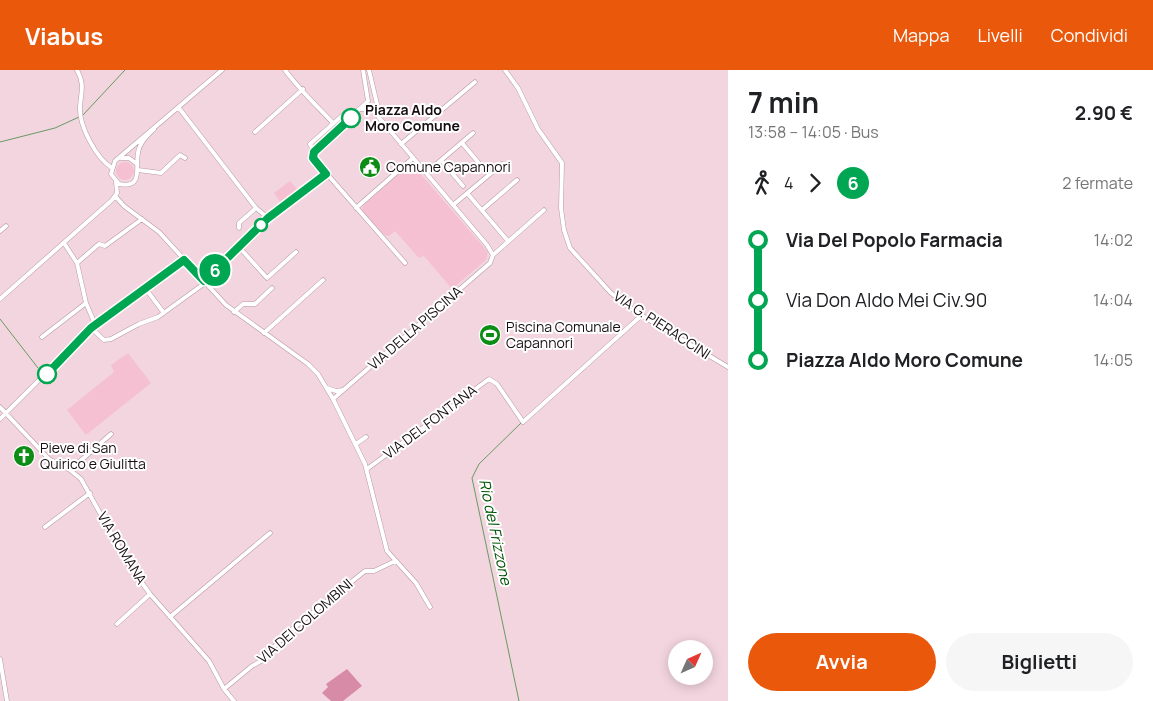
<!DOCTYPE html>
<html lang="it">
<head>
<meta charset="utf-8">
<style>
	:root { --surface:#fff; --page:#f6f6f6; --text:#202124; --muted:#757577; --accent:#ea580c }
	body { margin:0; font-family:Manrope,sans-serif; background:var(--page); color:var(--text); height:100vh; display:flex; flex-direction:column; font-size:19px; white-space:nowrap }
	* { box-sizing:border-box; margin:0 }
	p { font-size:16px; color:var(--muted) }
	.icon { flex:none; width:28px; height:28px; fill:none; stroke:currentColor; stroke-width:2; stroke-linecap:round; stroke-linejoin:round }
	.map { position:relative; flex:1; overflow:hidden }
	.side { display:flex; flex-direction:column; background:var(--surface); width:425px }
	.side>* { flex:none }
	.badge { padding:0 10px; border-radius:16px; font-size:18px; line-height:32px }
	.needle { width:32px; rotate:45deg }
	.controls { position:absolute; left:668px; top:570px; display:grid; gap:10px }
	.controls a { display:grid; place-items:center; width:45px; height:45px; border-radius:50%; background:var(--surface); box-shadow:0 2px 12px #0003; font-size:25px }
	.map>.badge { position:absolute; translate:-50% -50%; box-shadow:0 0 0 2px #fff }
	.legs { display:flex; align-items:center; gap:8px; height:55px; padding:0 20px; font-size:16px }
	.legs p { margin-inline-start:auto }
	.head { display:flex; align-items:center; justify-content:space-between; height:85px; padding:0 20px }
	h1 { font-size:28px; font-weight:700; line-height:38px }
	.cta { display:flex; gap:10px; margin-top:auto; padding:10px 20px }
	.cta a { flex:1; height:58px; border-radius:30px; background:var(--accent); color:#fff; font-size:20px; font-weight:700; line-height:58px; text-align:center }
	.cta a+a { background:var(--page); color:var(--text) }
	ul { padding:0 20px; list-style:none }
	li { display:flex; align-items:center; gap:18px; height:60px; font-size:19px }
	li i { display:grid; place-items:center; width:8px; height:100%; margin:0 6px; background:currentColor }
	li i::after { content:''; width:12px; height:12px; margin:-6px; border:4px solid; border-radius:50%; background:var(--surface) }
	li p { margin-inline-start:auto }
	li:first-child i { background:linear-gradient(#0000 50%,currentColor 0) }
	li:last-child i { background:linear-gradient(currentColor 50%,#0000 0) }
	header { display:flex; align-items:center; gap:30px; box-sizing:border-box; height:70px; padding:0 25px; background:var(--accent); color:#fff }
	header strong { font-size:24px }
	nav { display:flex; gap:28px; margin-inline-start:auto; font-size:18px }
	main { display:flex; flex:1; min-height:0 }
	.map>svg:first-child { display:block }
</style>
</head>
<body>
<header>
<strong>Viabus</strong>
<nav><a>Mappa</a><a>Livelli</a><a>Condividi</a></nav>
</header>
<main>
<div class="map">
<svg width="728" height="631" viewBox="0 0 728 631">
	<rect width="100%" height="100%" fill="#f3d5df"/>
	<path fill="#f4c0d2" d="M116 101a9 9 0 1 1 18 0a9 9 0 1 1-18 0Z
		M412,94L488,182L486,190L452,219L424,186L419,188L395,161L389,166L384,165L362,141L363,136L399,103Z
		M290,111L298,120L281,133L274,123Z
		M128,283L151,313L86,365L67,340L114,302L111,295Z"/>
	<path fill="#d88ba7" d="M347,599L362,616L343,631H331L322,623L328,617L326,614Z"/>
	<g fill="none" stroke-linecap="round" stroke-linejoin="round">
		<path stroke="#659b63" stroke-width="1" d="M83,45L125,0
			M0,72L55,58L79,47
			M0,249L38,298
			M519,631L472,408L479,394L521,353"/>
		<g stroke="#b699a2" stroke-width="5">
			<path id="minor" d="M77,0C85,14 81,22 80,37C79,56 96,88 112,98
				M285,0C298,18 317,36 333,53
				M363,0L368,31
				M505,0L518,18L538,59L562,93L561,138L564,160L570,178L611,223L636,242L728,297
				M367,32L317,78L313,88L405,193
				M179,38L256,138L268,148
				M371,38L487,175L493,185
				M362,39L374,38L377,34L369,0
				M154,59C147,66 139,73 138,83C135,97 144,119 119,114L111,104L115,91L222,0
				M255,62L303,19
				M462,73L483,98
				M401,74L475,12
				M314,82L310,74L344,44L350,49
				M121,88H129L137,94
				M441,90L463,116
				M138,100L161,103L180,85L185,88
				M426,103L473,63
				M467,123L508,171
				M116,127L124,136L159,162L226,235L308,294L318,304L333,329L365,394L387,481L416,513L430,537
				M453,135L502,94
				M356,138L413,88
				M482,140L517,110
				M239,158V153L256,138
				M0,161L6,156
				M64,173L77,193L86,233L95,254
				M239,177L267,208L296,182
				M77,193L99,174L105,176L142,149
				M195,203L215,186H219
				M204,211L268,148L326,104
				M145,218L164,243
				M0,229L112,130L117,123L116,112
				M234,242L243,234H255L272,218
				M91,258L104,270L111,269L139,254L158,247L205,213
				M264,263L323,210
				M42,267L86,233
				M327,318L336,321L343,320
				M333,329L490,193L493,185L544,140
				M0,337L49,389L70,400L81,409L129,495L150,524L209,591L224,619L234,631
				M0,349L91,258L184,190
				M356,374L366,367
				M367,399L489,309L497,314L523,352L642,245
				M70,400L111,364
				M45,457L90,423
				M170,547L270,463
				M117,554L150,524
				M0,589L7,631
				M224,619L252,596L261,591L286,564L365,501H374L395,491"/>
		</g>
		<use href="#minor" stroke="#fff" stroke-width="4"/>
	</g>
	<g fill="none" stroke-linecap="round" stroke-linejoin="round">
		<g stroke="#fff" stroke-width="11">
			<path id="line-1" d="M47,304L91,258L184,190L204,211L268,148L326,104L313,88L314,82L351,48"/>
		</g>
		<use href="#line-1" stroke="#00a651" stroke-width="8"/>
	</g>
	<defs>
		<g id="civic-disc" transform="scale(1.125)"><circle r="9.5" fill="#0d8c16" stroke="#fff"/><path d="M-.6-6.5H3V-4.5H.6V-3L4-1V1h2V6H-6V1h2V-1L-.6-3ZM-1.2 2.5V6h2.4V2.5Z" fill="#fff"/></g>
		<g id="stadium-disc" transform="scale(1.125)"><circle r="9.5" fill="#0d8c16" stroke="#fff"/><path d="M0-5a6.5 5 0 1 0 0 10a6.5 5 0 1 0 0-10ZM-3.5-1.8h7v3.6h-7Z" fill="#fff"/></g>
		<g id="church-disc" transform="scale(1.125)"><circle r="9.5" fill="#0d8c16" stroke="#fff"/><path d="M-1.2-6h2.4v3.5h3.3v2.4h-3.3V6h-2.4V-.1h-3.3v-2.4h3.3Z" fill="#fff"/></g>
	</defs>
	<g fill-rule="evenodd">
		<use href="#civic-disc" x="370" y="97"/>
		<use href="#stadium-disc" x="490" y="265"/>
		<use href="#church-disc" x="24" y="386"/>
	</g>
	<g fill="#fff" stroke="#00a651" stroke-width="2.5">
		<circle cx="351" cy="48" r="9"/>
		<circle cx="261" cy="155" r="6"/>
		<circle cx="47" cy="304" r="9"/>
	</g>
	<g text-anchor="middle" stroke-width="4" stroke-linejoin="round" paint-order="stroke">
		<g font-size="14" font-weight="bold" fill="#170e11" stroke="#fff" text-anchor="start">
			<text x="365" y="45">Piazza Aldo<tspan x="365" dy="16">Moro Comune</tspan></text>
		</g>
		<g font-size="14" fill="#170e11" stroke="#fff" text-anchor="start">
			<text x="386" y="102">Comune Capannori</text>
			<text x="506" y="262">Piscina Comunale<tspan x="506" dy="16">Capannori</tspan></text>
			<text x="40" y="383">Pieve di San<tspan x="40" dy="16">Quirico e Giulitta</tspan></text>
		</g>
		<g font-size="14" fill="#170e11" stroke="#fff">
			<text transform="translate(662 255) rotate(33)" y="5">VIA G. PIERACCINI</text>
			<text transform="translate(415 258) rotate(-41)" y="5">VIA DELLA PISCINA</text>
			<text transform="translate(430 352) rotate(-37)" y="5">VIA DEL FONTANA</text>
			<text transform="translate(122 478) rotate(59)" y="5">VIA ROMANA</text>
			<text transform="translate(305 551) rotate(-41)" y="5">VIA DEI COLOMBINI</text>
		</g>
		<g font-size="15" font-style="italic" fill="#005404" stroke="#fff">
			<text transform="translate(495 462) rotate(78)" y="5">Rio del Frizzone</text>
		</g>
	</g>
</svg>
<div class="controls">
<a><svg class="needle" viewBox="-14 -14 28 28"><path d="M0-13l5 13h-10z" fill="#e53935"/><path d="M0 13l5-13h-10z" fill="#757577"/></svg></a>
</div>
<b class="badge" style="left:215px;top:200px;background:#00a651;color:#fff">6</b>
</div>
<section class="side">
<div class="head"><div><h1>7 min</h1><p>13:58 – 14:05 · Bus</p></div><b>2.90 €</b></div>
<div class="legs"><svg class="icon" aria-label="walk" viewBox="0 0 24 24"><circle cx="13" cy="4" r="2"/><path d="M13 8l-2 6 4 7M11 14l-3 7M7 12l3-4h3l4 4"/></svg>4<svg class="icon" aria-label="forward" viewBox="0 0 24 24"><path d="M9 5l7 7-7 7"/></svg><b class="badge" style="background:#00a651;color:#fff">6</b><p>2 fermate</p></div>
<ul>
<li><i style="color:#00a651"></i><b>Via Del Popolo Farmacia</b><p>14:02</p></li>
<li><i style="color:#00a651"></i><span>Via Don Aldo Mei Civ.90</span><p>14:04</p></li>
<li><i style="color:#00a651"></i><b>Piazza Aldo Moro Comune</b><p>14:05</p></li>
</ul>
<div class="cta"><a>Avvia</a><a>Biglietti</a></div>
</section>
</main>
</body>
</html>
